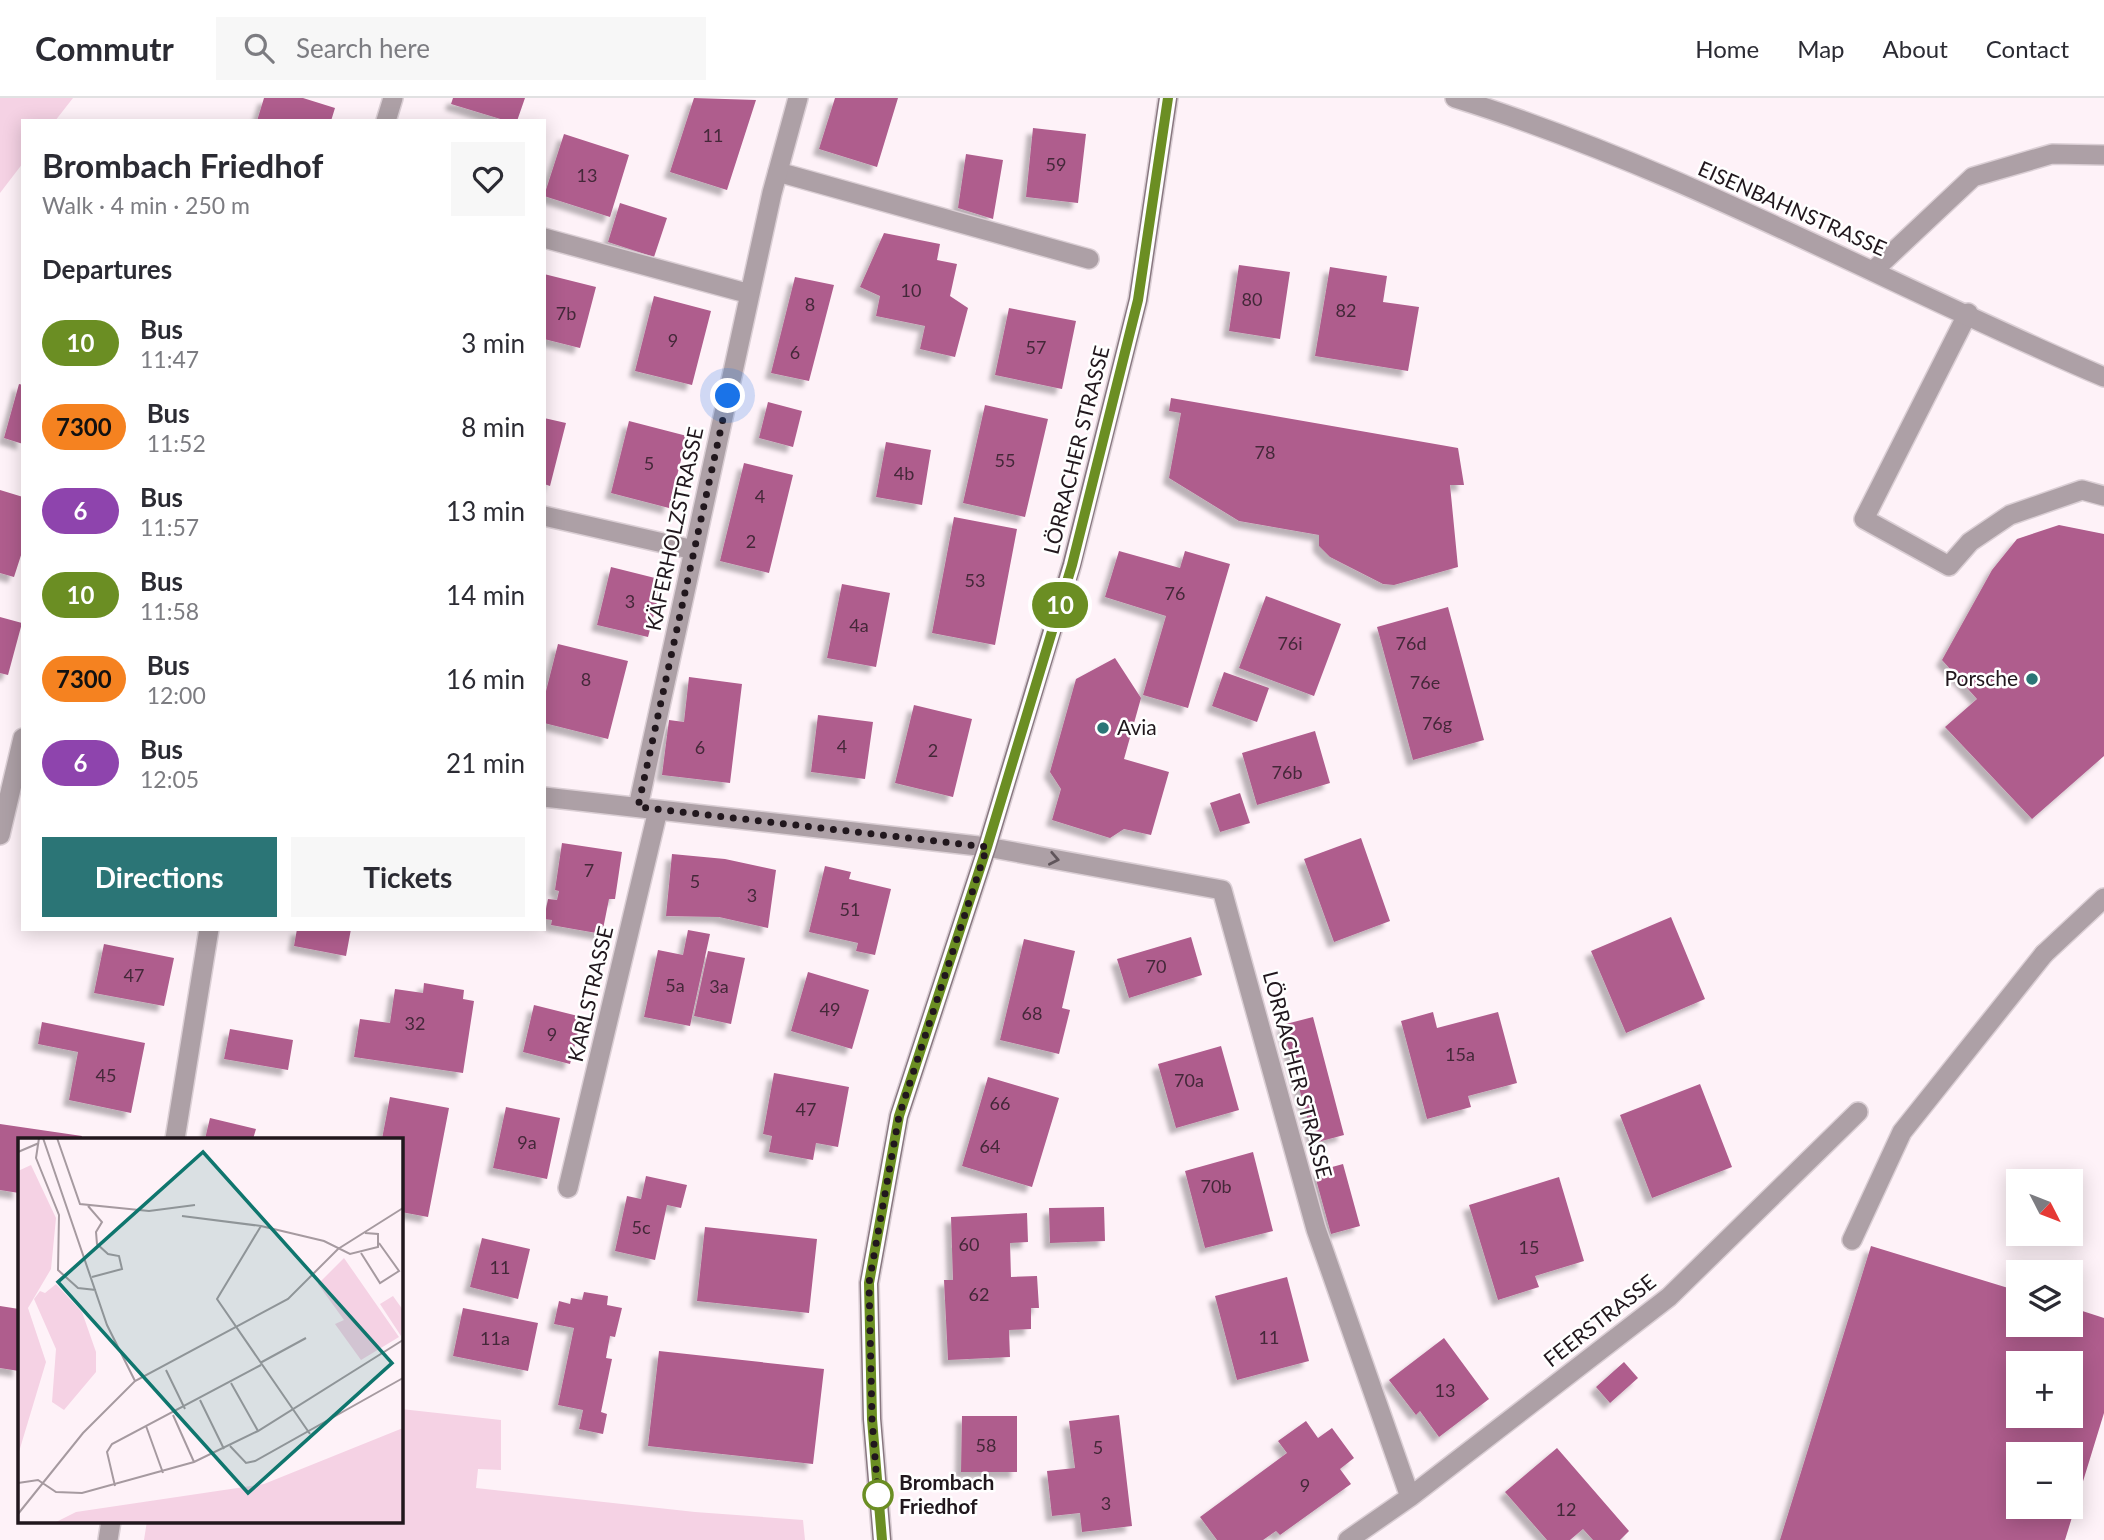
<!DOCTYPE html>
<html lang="en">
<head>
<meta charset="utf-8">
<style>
	:root { --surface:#fff; --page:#f7f7f7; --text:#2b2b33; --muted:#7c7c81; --line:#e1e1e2; --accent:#2b7576 }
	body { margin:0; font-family:Lato,sans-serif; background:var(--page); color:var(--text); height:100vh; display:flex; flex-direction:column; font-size:26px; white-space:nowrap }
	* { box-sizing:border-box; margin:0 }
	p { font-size:23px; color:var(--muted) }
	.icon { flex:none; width:38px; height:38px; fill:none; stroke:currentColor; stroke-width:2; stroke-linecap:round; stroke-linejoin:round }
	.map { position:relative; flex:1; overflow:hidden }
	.panel { position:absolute; left:21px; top:21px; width:525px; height:812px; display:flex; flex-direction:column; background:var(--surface); border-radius:0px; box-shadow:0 4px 18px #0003 }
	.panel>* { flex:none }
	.badge { padding:0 14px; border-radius:23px; font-size:24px; line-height:46px }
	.needle { width:46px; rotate:132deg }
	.fabs { position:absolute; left:2006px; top:1071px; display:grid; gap:14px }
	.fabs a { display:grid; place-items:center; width:77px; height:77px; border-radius:0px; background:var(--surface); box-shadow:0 4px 18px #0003; font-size:35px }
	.you { position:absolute; width:35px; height:35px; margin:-18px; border:5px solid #fff; border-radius:50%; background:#1a73e8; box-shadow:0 0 0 10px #1a73e833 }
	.map>.badge { position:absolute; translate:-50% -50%; box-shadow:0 0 0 4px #fff }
	h2 { padding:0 21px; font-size:26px; line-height:63px }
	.round { display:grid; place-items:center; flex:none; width:74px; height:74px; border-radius:0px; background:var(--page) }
	.headline { display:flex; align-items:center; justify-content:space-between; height:119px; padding:0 21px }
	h1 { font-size:33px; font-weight:700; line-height:52px }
	.primary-button { display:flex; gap:14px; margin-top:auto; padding:14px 21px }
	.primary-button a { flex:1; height:80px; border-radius:0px; background:var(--accent); color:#fff; font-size:28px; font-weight:700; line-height:80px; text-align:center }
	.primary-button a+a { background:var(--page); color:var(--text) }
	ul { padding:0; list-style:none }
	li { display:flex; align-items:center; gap:21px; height:84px; padding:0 21px }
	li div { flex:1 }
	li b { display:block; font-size:26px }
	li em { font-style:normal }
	li .badge { min-width:77px; font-weight:700; text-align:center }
	header { display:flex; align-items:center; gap:42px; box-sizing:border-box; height:98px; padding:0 35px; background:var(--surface); border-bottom:2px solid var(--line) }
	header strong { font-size:33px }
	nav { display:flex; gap:38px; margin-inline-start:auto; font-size:24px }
	.search { width:490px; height:63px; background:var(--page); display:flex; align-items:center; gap:18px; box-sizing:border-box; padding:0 24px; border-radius:0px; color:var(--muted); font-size:26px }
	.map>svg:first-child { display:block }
</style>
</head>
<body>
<header>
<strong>Commutr</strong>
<div class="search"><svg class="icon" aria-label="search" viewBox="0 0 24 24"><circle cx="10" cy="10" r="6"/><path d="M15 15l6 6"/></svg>Search here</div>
<nav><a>Home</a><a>Map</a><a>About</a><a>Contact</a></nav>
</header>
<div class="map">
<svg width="2104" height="1442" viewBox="0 0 2104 1442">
	<defs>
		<filter id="shadow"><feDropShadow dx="-6" dy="6" stdDeviation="2" flood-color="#0004"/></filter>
	</defs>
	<rect width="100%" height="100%" fill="#fef2f8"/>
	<path fill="#f5d2e4" d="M0,0H73L55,23H23V65L0,95Z
		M401,1311L501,1322V1372L478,1371L476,1390L695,1414L803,1422L805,1442H144L147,1423H401Z"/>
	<path fill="#af5d8d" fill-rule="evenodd" filter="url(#shadow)" d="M264,0H303L335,10L331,23H257Z
		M453,0H525L517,23H507L451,6Z
		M694,0L756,2L727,92L670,74Z
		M835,0H898L877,69L819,51Z
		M1033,30L1086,36L1078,105L1026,99Z
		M564,36L629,57L610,119L544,98Z
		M966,56L1003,62L993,121L958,110Z
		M620,105L667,120L654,159L608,144Z
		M884,135L940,146L937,162L957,166L950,198L968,210L955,259L920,251L925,228L876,218L880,198L860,189Z
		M1239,167L1290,174L1280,241L1229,233Z
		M1330,169L1387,178L1383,204L1419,209L1408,273L1315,258Z
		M544,176L596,189L580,250L544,241Z
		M795,179L834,187L809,283L771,275Z
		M654,198L711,213L692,287L635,273Z
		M1009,210L1076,223L1062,291L995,277Z
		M19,286L23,287V346L4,340Z
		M1171,300L1458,350L1464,387H1450L1458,469L1394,487L1383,486L1330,459L1319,448V437L1239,423L1169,380L1181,315L1169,313Z
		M768,304L802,313L793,349L759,340Z
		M985,307L1048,321L1025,419L963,405Z
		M544,320L566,325L550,388L544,386Z
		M629,323L687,338L669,410L611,395Z
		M886,344L931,352L922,407L876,399Z
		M744,365L793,377L769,475L720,463Z
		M0,392L23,399V451L14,479L0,475Z
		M954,419L1017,431L995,547L932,535Z
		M2059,427L2104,436V658L2032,721L1945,629L1977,601L1942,562L1992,472L2017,441Z
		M1119,453L1180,470L1185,453L1230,466L1188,610L1143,597L1166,518L1105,499Z
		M611,469L663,482L648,539L597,527Z
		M842,486L890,495L876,569L827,560Z
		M1266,498L1341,526L1314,598L1239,570Z
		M1448,509L1484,642L1413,662L1377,529Z
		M0,519L22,525L8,577L0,575Z
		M558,546L628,563L608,641L544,625V601Z
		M1115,560L1141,600L1124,661L1169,674L1151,737L1124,731L1110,740L1052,722L1061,691L1050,674L1076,581Z
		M1224,574L1269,590L1257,624L1212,608Z
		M689,579L742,586L730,685L662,677L669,622L684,624Z
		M914,607L972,621L953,699L895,685Z
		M818,617L873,624L865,681L811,674Z
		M1315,633L1330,685L1257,707L1242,655Z
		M1240,695L1250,725L1220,734L1210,705Z
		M1361,740L1390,823L1334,844L1304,761Z
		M562,745L622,754L615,801H609L602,836L551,827L552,822L544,821L548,801L557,802L559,793L555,792Z
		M672,756L725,761L776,772L768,830L719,819L666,818Z
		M825,768L851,774L849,781L891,791L875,857L856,853L858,845L809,834Z
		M1671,819L1705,901L1626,935L1591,853Z
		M297,831H351L346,858L294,848Z
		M688,832L710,836L690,928L644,919L658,852L683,857Z
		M1191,839L1202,877L1129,900L1117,861Z
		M1024,841L1075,853L1062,910L1070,912L1059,956L1000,942Z
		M104,846L174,860L164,908L94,895Z
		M708,853L745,860L731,926L694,918Z
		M808,874L869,892L852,951L791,933Z
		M424,885L464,892L463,901L474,903L463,975L354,959L360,921L390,925L395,891L423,895Z
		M534,907L582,919L570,966L523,954Z
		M1433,914L1437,930L1498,914L1517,985L1468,998L1471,1009L1427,1021L1401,923Z
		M1313,919L1344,1037L1314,1045L1282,927Z
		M42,924L145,945L131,1015L69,1002L78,954L38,946Z
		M230,931L293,942L288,972L224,961Z
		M1221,948L1239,1012L1176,1030L1158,966Z
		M774,975L849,989L838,1049L816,1045L813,1062L769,1054L772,1038L763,1036Z
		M988,979L1059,1000L1032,1089L962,1068Z
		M1700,986L1732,1069L1652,1100L1620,1017Z
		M390,999L449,1010L428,1119L401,1114V1041H382Z
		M506,1009L560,1020L547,1081L493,1070Z
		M210,1020L256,1031L253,1041H205Z
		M0,1026L82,1038L81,1041H19V1095L0,1092Z
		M1253,1054L1273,1133L1205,1150L1185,1073Z
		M1343,1066L1360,1128L1331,1136L1314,1074Z
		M646,1078L687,1087L681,1110L667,1107L655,1162L615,1153L627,1098L641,1101Z
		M1559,1079L1584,1163L1535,1178L1539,1189L1498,1202L1469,1107Z
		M1104,1109L1105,1143L1050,1145L1049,1110Z
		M1027,1115L1028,1144L1010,1145L1011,1179L1037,1178L1039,1210H1031V1231L1009,1232L1010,1259L948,1262L944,1182H953L951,1119Z
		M705,1129L817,1141L809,1215L697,1203Z
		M482,1140L530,1151L518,1201L470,1189Z
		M1871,1148L2018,1193V1227H2070V1209L2104,1220V1315L2065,1442H1780ZM2018,1265H2070V1318H2018ZM2018,1356H2070V1409H2018Z
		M1287,1179L1309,1263L1237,1282L1215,1198Z
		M584,1194L608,1198L607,1207L622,1210L615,1239L610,1238L606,1260L612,1261L601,1314L607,1316L603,1336L579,1331L583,1312L558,1307L574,1230L554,1226L559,1203L570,1206L571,1200L582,1202Z
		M0,1208L19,1211V1273L0,1270Z
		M463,1210L538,1225L528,1273L453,1258Z
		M1444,1240L1489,1301L1439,1339L1420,1313L1416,1317L1389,1282Z
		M659,1253L824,1271L813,1366L648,1348Z
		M1624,1264L1638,1280L1610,1305L1596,1289Z
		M1119,1317L1132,1428L1082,1434L1080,1415L1052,1418L1047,1373L1075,1370L1069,1323Z
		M962,1318H1017V1374H961Z
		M1306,1323L1318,1340L1332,1330L1354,1360L1340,1371L1351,1386L1280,1437L1276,1433L1263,1442H1217L1200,1419L1287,1355L1278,1343Z
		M1557,1350L1629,1433L1620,1442H1593L1583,1431L1570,1442H1547L1505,1394Z"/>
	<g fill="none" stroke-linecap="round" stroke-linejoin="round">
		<g stroke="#dbcfd5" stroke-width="22">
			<path id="service" d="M778,74L1089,161
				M1968,215L1864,421L1949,468L1970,444L2010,417L2082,392L2104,398
				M1852,1142L1902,1034L2044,856"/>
		</g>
		<g stroke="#dbcfd5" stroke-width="22">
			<path id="minor" d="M386,23L393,0
				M544,140L750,196
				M1874,172L1973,79L2052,56L2104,57
				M544,418L694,452
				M544,699L987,749L1222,792L1316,1131L1410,1399
				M638,709L772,95L798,0
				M0,737L23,640
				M2044,856L2104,800
				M175,1041L209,831
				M568,1090L658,712
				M108,1442L111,1423
				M1348,1442L1410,1399L1669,1199L1858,1014"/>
		</g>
		<g stroke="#dbcfd5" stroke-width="22">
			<path id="tertiary" d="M1455,0C1680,70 1888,187 2104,279"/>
		</g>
		<g stroke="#dbcfd5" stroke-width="22">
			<path id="secondary" d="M882,1442L872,1321L869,1185L899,1018L987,749L1072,466L1138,202L1168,0"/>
		</g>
		<use href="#service" stroke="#ada0a6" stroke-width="19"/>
		<use href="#minor" stroke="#ada0a6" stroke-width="19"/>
		<use href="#tertiary" stroke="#ada0a6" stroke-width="19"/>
		<use href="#secondary" stroke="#897780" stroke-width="19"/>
	</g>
	<defs><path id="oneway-chevron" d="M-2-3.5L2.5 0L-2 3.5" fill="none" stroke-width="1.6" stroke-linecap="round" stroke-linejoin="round" transform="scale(1.75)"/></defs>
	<use stroke="#60555b" href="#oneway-chevron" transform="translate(1054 761) rotate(11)"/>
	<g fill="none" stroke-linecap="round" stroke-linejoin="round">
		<g stroke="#fff" stroke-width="16">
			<path id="line" d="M882,1442L872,1321L869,1185L899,1018L987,749L1072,467L1138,202L1168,0"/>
		</g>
		<use href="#line" stroke="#6b8e23" stroke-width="10"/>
		<path stroke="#21171d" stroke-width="7" stroke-dasharray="0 12.6" d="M728,298L638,709L987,749L899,1018L869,1185L872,1321L878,1397"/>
	</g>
	<g fill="#2b7576" stroke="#fff" stroke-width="2.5">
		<circle cx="2032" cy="581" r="7"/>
		<circle cx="1103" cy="630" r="7"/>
	</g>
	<circle fill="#fff" stroke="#6b8e23" stroke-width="3.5" cx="878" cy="1397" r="14"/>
	<g text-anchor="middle" stroke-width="5" stroke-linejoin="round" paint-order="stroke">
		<g font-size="18" fill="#442839">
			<text x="713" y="44">11</text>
			<text x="1056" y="73">59</text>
			<text x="587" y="84">13</text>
			<text x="911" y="199">10</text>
			<text x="1252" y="208">80</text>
			<text x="810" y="213">8</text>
			<text x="1346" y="219">82</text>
			<text x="566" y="222">7b</text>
			<text x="673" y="249">9</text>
			<text x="1036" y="256">57</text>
			<text x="795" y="261">6</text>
			<text x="1265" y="361">78</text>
			<text x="1005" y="369">55</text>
			<text x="649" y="372">5</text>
			<text x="904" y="382">4b</text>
			<text x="760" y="405">4</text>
			<text x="751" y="450">2</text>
			<text x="975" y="489">53</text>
			<text x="1175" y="502">76</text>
			<text x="630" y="510">3</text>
			<text x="859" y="534">4a</text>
			<text x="1290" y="552">76i</text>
			<text x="1411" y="552">76d</text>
			<text x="586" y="588">8</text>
			<text x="1425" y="591">76e</text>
			<text x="1437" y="632">76g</text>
			<text x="842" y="655">4</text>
			<text x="700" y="656">6</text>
			<text x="933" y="659">2</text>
			<text x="1287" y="681">76b</text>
			<text x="589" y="779">7</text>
			<text x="695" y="790">5</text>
			<text x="752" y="804">3</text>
			<text x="850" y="818">51</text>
			<text x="1156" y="875">70</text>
			<text x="134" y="884">47</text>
			<text x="675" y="894">5a</text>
			<text x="719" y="895">3a</text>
			<text x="830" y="918">49</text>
			<text x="1032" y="922">68</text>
			<text x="415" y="932">32</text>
			<text x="552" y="943">9</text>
			<text x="1460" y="963">15a</text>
			<text x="106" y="984">45</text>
			<text x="1189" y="989">70a</text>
			<text x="1000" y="1012">66</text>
			<text x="806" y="1018">47</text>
			<text x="527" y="1051">9a</text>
			<text x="990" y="1055">64</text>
			<text x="1216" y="1095">70b</text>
			<text x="641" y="1136">5c</text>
			<text x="969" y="1153">60</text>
			<text x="1529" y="1156">15</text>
			<text x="500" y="1176">11</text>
			<text x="979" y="1203">62</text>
			<text x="1269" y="1246">11</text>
			<text x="495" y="1247">11a</text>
			<text x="1445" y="1299">13</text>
			<text x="986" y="1354">58</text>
			<text x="1098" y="1356">5</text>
			<text x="1305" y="1394">9</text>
			<text x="1106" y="1412">3</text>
			<text x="1566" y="1418">12</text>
		</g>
		<g font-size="21" fill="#21171d" stroke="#fff">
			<text transform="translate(1792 111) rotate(24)" y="7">EISENBAHNSTRASSE</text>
			<text transform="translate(1077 352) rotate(-76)" y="7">LÖRRACHER STRASSE</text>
			<text transform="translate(675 431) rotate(-78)" y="7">KÄFERHOLZSTRASSE</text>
			<text transform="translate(591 896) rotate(-77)" y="7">KARLSTRASSE</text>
			<text transform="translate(1297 977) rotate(75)" y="7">LÖRRACHER STRASSE</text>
			<text transform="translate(1600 1223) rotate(-38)" y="7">FEERSTRASSE</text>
		</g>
		<g font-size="21" fill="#21171d" stroke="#fff" text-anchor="end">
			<text x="2018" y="588">Porsche</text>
			<text x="1117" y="637" text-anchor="start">Avia</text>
		</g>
		<g font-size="21" font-weight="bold" fill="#21171d" stroke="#fff" text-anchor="start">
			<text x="899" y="1392">Brombach<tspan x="899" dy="24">Friedhof</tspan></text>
		</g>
	</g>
	<g transform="translate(18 1040)">
		<rect width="385" height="385" fill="#fef2f8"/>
		<path d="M13,27L38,80L33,131L10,170L28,224L0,317V33ZM326,120L381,199L343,222L317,186L326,182L300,146ZM38,146L64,174L78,214V234L46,272L34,264L38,211L16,161L22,153L27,155ZM375,158L385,172L383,198L362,166ZM385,290V385H36L58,374L246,346Z" fill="#f5d2e4"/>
		<path fill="none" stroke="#a69aa0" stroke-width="2" d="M21,0L18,20L41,77L40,132L60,150L78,152M25,0L89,187L117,243M39,0L62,66L131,73L177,67M0,14L21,5M70,68L84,84L78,94L79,106L90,116L101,118L104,131L74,139M164,78L243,88L306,103L332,116L360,109V96L347,95M243,88L199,161L292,296M343,115L362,145L381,133L361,105M242,225L288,200M148,232L167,271M213,245L240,293M182,262L206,311M155,277L176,324M128,288L145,335M212,308L228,325L237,323L385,240M0,345L20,342L38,354L64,355L176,324L240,293L385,202M97,348L89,314L94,306L243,227M0,376L65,295L117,243L270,161L320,111L385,70"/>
		<path fill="#0f766e" fill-opacity="0.15" stroke="#0f766e" stroke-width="3.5" d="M185,14L374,225L230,355L40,144Z"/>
		<rect width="385" height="385" fill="none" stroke="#21171d" stroke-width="3.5"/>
	</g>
</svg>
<div class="fabs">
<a><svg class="needle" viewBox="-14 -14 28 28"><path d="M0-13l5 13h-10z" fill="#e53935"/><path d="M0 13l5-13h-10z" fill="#7c7c81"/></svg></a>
<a><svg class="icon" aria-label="layers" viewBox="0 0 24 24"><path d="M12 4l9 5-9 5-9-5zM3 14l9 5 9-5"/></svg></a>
<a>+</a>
<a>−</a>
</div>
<div class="you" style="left:728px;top:298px"></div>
<b class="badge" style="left:1060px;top:507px;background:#6b8e23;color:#fff">10</b>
<section class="panel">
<div class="headline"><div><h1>Brombach Friedhof</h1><p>Walk · 4 min · 250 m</p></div><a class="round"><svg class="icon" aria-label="heart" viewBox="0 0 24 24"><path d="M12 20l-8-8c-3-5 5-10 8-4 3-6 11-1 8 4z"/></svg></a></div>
<h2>Departures</h2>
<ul>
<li><span class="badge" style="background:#6b8e23;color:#fff">10</span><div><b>Bus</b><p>11:47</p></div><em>3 min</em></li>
<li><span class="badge" style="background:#f58220;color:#111">7300</span><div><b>Bus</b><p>11:52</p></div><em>8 min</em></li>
<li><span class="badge" style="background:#8e44ad;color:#fff">6</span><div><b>Bus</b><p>11:57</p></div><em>13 min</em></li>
<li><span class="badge" style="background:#6b8e23;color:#fff">10</span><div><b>Bus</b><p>11:58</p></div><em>14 min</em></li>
<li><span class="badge" style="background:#f58220;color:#111">7300</span><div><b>Bus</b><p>12:00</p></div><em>16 min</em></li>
<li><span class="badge" style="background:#8e44ad;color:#fff">6</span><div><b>Bus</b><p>12:05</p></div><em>21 min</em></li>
</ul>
<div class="primary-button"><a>Directions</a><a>Tickets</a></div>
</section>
</div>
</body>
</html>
